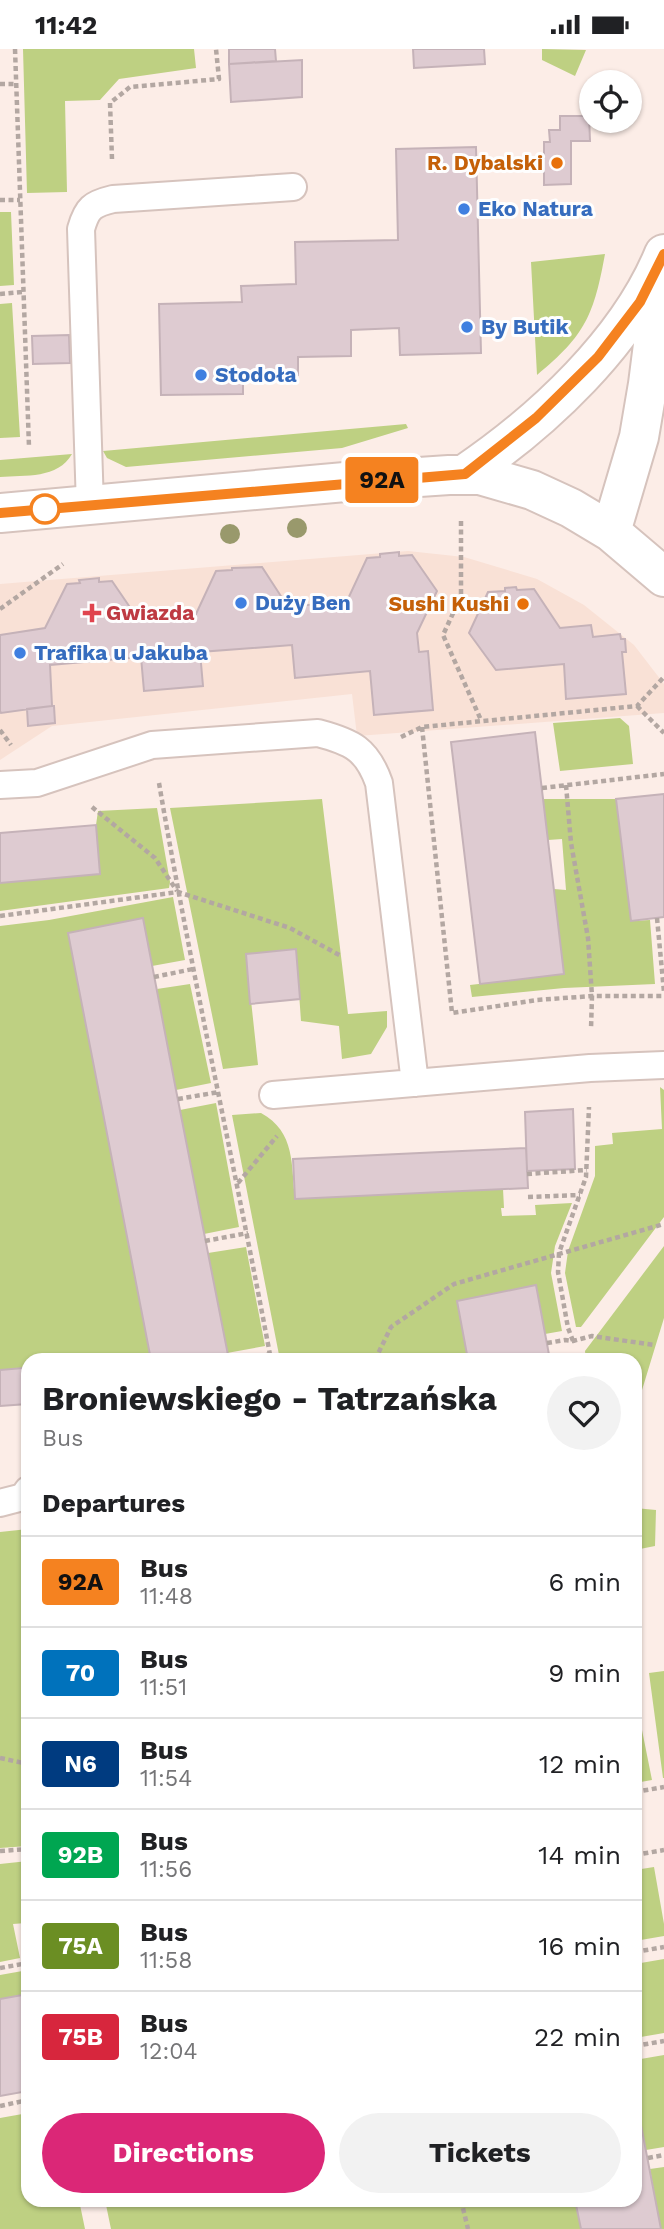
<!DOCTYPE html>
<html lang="en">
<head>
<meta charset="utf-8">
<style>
	:root { --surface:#fff; --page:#f2f2f2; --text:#202124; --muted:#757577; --line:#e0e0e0; --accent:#db2777 }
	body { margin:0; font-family:"Work Sans",sans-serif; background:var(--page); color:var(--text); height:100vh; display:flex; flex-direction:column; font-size:26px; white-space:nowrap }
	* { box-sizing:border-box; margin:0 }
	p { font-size:23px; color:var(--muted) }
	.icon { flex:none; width:38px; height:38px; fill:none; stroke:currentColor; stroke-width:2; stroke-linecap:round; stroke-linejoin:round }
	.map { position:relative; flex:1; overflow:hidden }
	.drawer { position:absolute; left:21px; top:1304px; width:621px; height:854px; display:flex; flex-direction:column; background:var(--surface); border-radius:21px; box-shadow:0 2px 5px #0004 }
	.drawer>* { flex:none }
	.badge { padding:0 14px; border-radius:5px; font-size:24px; line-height:46px }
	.fabs { position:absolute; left:579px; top:21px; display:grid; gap:14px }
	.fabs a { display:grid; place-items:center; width:63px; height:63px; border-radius:50%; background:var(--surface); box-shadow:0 2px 5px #0004; font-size:35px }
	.map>.badge { position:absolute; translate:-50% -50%; box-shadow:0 0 0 4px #fff }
	h2 { padding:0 21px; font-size:26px; line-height:63px }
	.round { display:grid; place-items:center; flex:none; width:74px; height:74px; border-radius:37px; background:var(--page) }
	.overview { display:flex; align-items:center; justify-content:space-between; height:119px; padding:0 21px }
	h1 { font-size:33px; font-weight:700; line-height:52px }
	.action { display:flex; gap:14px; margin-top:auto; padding:14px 21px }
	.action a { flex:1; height:80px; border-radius:42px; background:var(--accent); color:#fff; font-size:28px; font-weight:700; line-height:80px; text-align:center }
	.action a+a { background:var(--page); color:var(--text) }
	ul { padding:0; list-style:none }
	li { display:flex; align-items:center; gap:21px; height:91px; padding:0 21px; border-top:2px solid var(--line) }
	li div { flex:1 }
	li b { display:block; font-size:26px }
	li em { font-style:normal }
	li .badge { min-width:77px; font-weight:700; text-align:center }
	.status { display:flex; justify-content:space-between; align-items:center; height:49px; padding:0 35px; background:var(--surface); direction:ltr }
	.status svg { height:19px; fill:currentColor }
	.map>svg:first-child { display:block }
</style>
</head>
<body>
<div class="status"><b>11:42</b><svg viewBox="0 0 49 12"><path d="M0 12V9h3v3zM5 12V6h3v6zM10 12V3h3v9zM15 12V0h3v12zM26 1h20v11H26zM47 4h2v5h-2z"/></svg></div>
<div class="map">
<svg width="664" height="2180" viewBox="0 0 664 2180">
	<rect width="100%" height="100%" fill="#fcede7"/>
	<path fill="#f9e1d6" d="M408,502L464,508L537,530L584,556L634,596L664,635V664L357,687L352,645L52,677L0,711V535Z"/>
	<path fill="#bed082" d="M23,0H194L196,19L119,30L100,51L65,52L67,143L27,144Z
		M542,0L586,1L575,27L542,11Z
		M0,163H11L14,236L0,237Z
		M605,205C594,265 586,286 537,326L531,213Z
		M12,254L20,388L0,389V255Z
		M406,375L408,379L342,399L126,418L107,409L103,402Z
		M72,405C58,430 25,426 0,428V411Z
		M620,669L629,677L633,715L560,722L553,674Z
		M322,750L348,965L387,962V978L371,1005L342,1010L339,977L301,972L296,901L246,905L258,1016L223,1020L170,759Z
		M543,750H616L631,872L650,871L655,935L564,939L472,948L470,936L563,925L554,840L566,841L562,790L548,791Z
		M157,759L170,833L169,839L0,862V834L100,825L96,776L98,762Z
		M173,848L185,911L152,917L142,869L68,884L151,1311H28V1321L23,1319L0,1321V877L49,871Z
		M190,935L211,1034L176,1041L157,940Z
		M660,1038L664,1041V1168L581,1278H576L565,1224L568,1202L595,1127V1097L613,1095L612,1084L662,1080Z
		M216,1054L239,1178L204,1185L180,1061Z
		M261,1064C296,1083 291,1117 295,1150L503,1140L504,1159H501L502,1167L536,1166L535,1156L572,1154L555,1197L551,1224L562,1282L545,1285L535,1236L457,1252L468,1311H280L232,1066Z
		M664,1197V1269L635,1364V1311H586L585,1302Z
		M246,1198L265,1297L227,1304L208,1204Z
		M635,1459L656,1461L655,1497L635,1501Z
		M28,1480V1797L0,1799V1483Z
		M664,1622V1729H663L649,1624Z
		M635,1646L652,1731L635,1734Z
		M28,1812V1882L26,1874L13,1875L20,1909L0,1913V1815Z
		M654,1818L664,1875V1887L635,1892V1821Z
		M664,1910V1984L635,1989V1915Z
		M28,1921V1945L0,1950V1926Z
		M664,2006V2098L646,2101L635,2045V2011Z
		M28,2064V2151H79L85,2180H0V2069Z
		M664,2118V2180H661L650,2120Z
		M105,2151H575L581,2180H111Z"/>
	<path fill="#decbd1" stroke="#c5b2b8" stroke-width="2" d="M229,0H275L276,12L229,15Z
		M413,0H484L485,15L414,19Z
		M302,11V48L231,53L229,15Z
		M560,67H589L590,92H571V135L544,136V93H550L549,81H560Z
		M476,98L481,304L400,306L399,279L351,281V307L298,308V326L243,327V345L161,346L159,255L242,253L241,237L296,235L295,193L398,191L396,100Z
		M69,286L70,314L33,315L32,287Z
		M399,503V507L412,506L437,542L417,584L419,603L428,602L433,661L374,666L370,622L295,629L292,596L200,603L203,637L144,642L141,608L50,616L52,657L1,664L0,662V586L45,579L67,535L80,534L79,531L99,529V533L112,532L138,570L196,565L216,522L232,521V519L262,518L288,558L347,552L367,509L380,508V505Z
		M516,538L517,541L534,540L560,579L591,576L593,588L620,585L621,590H625L626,603H622L626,645L566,650L564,615L496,621L469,584L488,543L505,542V539Z
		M52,657H54L55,674L28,677L27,660Z
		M535,683L564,925L480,935L451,693Z
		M664,745V868L631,872L616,750Z
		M96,776L100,825L0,834V784Z
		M143,869L176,1041L229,1311H151L68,884Z
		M296,900L300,950L250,955L246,905Z
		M573,1060L575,1120L527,1122L525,1063Z
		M526,1099L528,1139L295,1150L293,1110Z
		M536,1236L550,1311H468L457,1252Z
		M23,1319L27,1355L0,1357V1321Z
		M28,1945V2042L0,2047V1950Z
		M635,2045L661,2180H581L575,2151H635Z"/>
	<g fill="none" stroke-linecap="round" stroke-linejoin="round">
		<g stroke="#d6c3bd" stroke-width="30">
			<path id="service" d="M90,457L81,180C87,159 92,155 113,150L293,138
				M0,736L37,734L152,696L318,684C352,693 367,700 379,734L415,1034
				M273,1046L590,1019L664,1016
				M0,1454L23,1448L28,1441"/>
		</g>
		<g stroke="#d6c3bd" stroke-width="42">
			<path id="tertiary" d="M465,425C543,372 628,293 664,205
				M0,464L345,433L449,426H480L532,441L571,459L611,483L664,528
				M611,483L639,388L648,335L662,225"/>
		</g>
		<path stroke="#b3a7a2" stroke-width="4.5" stroke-dasharray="5 3.5" stroke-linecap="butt" d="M15,0L29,398
			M0,35H16
			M112,110L110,54L130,38L219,30L216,0
			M0,151H20
			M0,245L23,243
			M461,472V547L443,586L481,671
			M0,560L63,515
			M637,657L664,684
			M422,678L452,964L537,951L592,947H664
			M0,681L11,696
			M401,688L422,678L637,657L664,628
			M159,734C192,927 235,1118 271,1311
			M566,736L571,794L588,889L592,947L591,980
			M542,739L664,725
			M92,758L155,809L177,842
			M0,867L178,843L290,879L341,907
			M657,869L664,943
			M154,928L193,920
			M178,1050L219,1043
			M527,1125L587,1121
			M238,1134L277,1087
			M528,1148L580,1146
			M205,1192L248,1184
			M573,1292L568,1279L558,1223L559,1204L586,1128L589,1058
			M547,1294L565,1291L573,1292L592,1287L654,1296
			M242,1311L270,1305
			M375,1311L391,1278L454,1235L664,1175
			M0,1709L28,1715
			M635,1743L664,1738
			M0,1802L28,1800
			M635,1806L664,1801
			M635,1903L664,1898
			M0,1919L28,1914
			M635,1997L664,1992
			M0,2057L28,2051
			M648,2109L664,2106
			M461,2151L468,2180"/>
		<use href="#service" stroke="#fff" stroke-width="26"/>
		<use href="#tertiary" stroke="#fff" stroke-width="38"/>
	</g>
	<g fill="#99996c">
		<circle cx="297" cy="479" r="10"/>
		<circle cx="230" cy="485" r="10"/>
	</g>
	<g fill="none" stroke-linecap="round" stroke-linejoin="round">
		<g stroke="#fff" stroke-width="16">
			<path id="line" d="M0,464L465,425L536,369L598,308L640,253L664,205"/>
		</g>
		<use href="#line" stroke="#f58220" stroke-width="10"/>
	</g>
	<g fill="#e8710a" stroke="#fefefe" stroke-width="2.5">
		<circle cx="557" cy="114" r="7"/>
		<circle cx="523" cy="555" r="7"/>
	</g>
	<g fill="#3f7fe0" stroke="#fefefe" stroke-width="2.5">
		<circle cx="464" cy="160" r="7"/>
		<circle cx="467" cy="278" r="7"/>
		<circle cx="201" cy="326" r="7"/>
		<circle cx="241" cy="554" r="7"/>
		<circle cx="20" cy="604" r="7"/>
	</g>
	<circle fill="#fff" stroke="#f58220" stroke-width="3.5" cx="45" cy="460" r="14"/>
	<path fill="#e0444e" stroke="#fefefe" stroke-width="2.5" d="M88.5 553.5h7v7h7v7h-7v7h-7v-7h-7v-7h7z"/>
	<g text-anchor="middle" stroke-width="6" stroke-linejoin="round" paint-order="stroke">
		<g font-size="21" font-weight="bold" fill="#c56008" stroke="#fefefe" text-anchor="end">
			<text x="543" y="121">R. Dybalski</text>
			<text x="509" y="562">Sushi Kushi</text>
		</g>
		<g font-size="21" font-weight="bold" fill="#366cbe" stroke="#fefefe" text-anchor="start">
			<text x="478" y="167">Eko Natura</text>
			<text x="481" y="285">By Butik</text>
			<text x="215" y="333">Stodoła</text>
			<text x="255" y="561">Duży Ben</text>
			<text x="34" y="611">Trafika u Jakuba</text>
		</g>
		<g font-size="21" font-weight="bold" fill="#be3a42" stroke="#fefefe" text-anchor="start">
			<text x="106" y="571">Gwiazda</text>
		</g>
	</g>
</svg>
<div class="fabs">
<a><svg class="icon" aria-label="locate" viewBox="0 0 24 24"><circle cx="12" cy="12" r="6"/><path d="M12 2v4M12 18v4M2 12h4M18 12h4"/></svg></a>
</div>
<b class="badge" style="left:382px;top:431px;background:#f58220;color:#111">92A</b>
<section class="drawer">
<div class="overview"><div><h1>Broniewskiego - Tatrzańska</h1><p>Bus</p></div><a class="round"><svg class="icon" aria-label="heart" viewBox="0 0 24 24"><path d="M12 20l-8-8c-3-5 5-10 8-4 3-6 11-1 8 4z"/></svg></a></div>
<h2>Departures</h2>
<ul>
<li><span class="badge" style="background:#f58220;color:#111">92A</span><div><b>Bus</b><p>11:48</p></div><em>6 min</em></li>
<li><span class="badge" style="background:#0072bc;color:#fff">70</span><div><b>Bus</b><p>11:51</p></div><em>9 min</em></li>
<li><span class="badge" style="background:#003b80;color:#fff">N6</span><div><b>Bus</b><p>11:54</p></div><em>12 min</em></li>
<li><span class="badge" style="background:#00a651;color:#fff">92B</span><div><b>Bus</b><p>11:56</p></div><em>14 min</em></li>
<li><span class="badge" style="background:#6b8e23;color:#fff">75A</span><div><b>Bus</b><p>11:58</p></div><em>16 min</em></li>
<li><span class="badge" style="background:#d7263d;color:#fff">75B</span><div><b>Bus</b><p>12:04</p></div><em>22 min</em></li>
</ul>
<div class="action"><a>Directions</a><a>Tickets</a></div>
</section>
</div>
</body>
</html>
